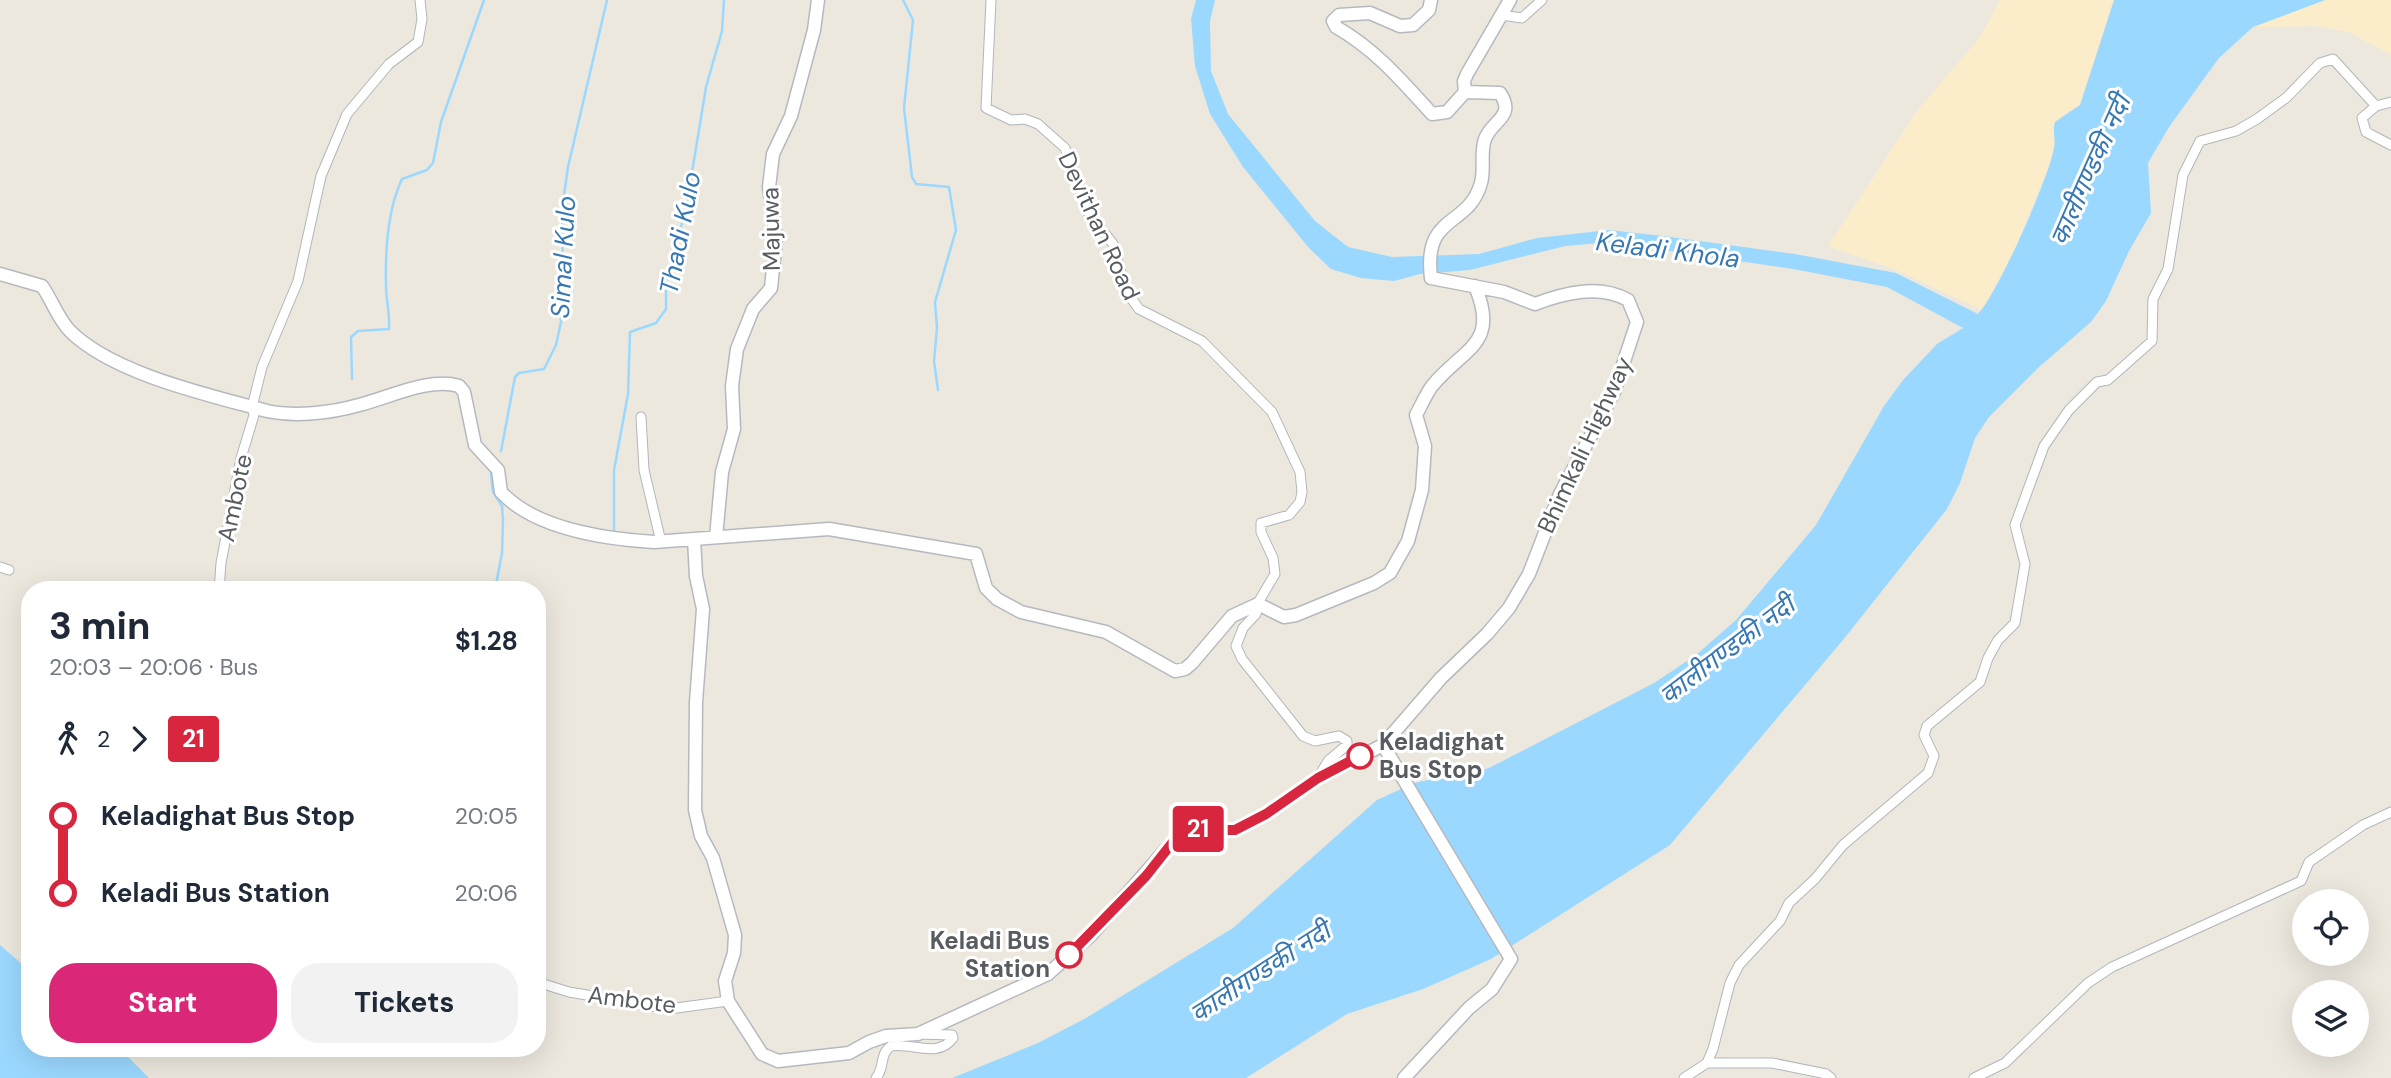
<!DOCTYPE html>
<html lang="en">
<head>
<meta charset="utf-8">
<style>
	:root { --surface:#fff; --page:#f2f2f3; --text:#1f2937; --muted:#747a83; --accent:#db2777 }
	body { margin:0; font-family:"DM Sans","Noto Sans Devanagari",sans-serif; background:var(--page); color:var(--text); height:100vh; display:flex; flex-direction:column; font-size:26px; white-space:nowrap }
	* { box-sizing:border-box; margin:0 }
	p { font-size:23px; color:var(--muted) }
	.icon { flex:none; width:38px; height:38px; fill:none; stroke:currentColor; stroke-width:2; stroke-linecap:round; stroke-linejoin:round }
	.map { position:relative; flex:1; overflow:hidden }
	.drawer { position:absolute; left:21px; top:581px; width:525px; height:476px; display:flex; flex-direction:column; background:var(--surface); border-radius:28px; box-shadow:0 7px 28px #0002 }
	.drawer>* { flex:none }
	.badge { padding:0 14px; border-radius:5px; font-size:24px; line-height:46px }
	.tools { position:absolute; left:2292px; top:889px; display:grid; gap:14px }
	.tools a { display:grid; place-items:center; width:77px; height:77px; border-radius:50%; background:var(--surface); box-shadow:0 7px 28px #0002; font-size:35px }
	.map>.badge { position:absolute; translate:-50% -50%; box-shadow:0 0 0 4px #fff }
	.legs { display:flex; align-items:center; gap:10px; height:77px; padding:0 28px; font-size:23px }
	.legs p { margin-inline-start:auto }
	.head { display:flex; align-items:center; justify-content:space-between; height:119px; padding:0 28px }
	h1 { font-size:38px; font-weight:700; line-height:52px }
	.action { display:flex; gap:14px; margin-top:auto; padding:14px 28px }
	.action a { flex:1; height:80px; border-radius:28px; background:var(--accent); color:#fff; font-size:28px; font-weight:700; line-height:80px; text-align:center }
	.action a+a { background:var(--page); color:var(--text) }
	ul { padding:0 28px; list-style:none }
	li { display:flex; align-items:center; gap:24px; height:77px; font-size:26px }
	li i { display:grid; place-items:center; width:10px; height:100%; margin:0 9px; background:currentColor }
	li i::after { content:''; width:18px; height:18px; margin:-9px; border:5px solid; border-radius:50%; background:var(--surface) }
	li p { margin-inline-start:auto }
	li:first-child i { background:linear-gradient(#0000 50%,currentColor 0) }
	li:last-child i { background:linear-gradient(currentColor 50%,#0000 0) }
	.map>svg:first-child { display:block }
</style>
</head>
<body>
<div class="map">
<svg width="2391" height="1078" viewBox="0 0 2391 1078">
	<rect width="100%" height="100%" fill="#ece8de"/>
	<path fill="#fbedca" d="M2000,0H2114L2080,105L2061,116L2050,163L2015,249L1982,310L1896,270L1828,246L1917,111L1980,37Z
		M2325,0H2391V55L2349,32L2315,26L2253,27Z"/>
	<path fill="#9bd8ff" d="M1196,0H1215L1210,21L1211,71L1228,114L1315,221L1348,247L1392,257L1479,254L1537,238L1609,230L1663,236L1795,254L1896,273L1978,314C1998,293 2049,178 2054,148C2056,139 2052,131 2055,122L2080,105L2114,0H2325L2253,27L2219,58L2169,127L2148,163L2151,213L2129,251L2106,301L2091,322L2039,367L1989,417L1975,438L1960,483L1947,509L1843,640L1670,845L1491,959L1423,989L1347,1014L1246,1078H952L1038,1043L1086,1018L1233,928L1377,800L1414,783L1433,779H1450L1489,768L1654,683L1696,655L1736,620L1816,525L1884,406L1903,380L1937,344L1963,328L1887,287L1793,269L1635,246L1600,243L1565,246L1470,270L1420,274L1394,281L1361,278L1331,269L1309,248L1243,167L1210,114L1195,66L1191,19Z
		M0,945L30,971V1048H119L149,1078H0Z"/>
	<g fill="none" stroke-linecap="round" stroke-linejoin="round">
		<path stroke="#9bd8ff" stroke-width="2.5" d="M903,0L913,20L904,108L912,177L916,184L949,187L956,230L935,302L937,328L934,361L938,390
			M352,379L351,337L358,331L389,329C390,313 386,300 386,286C385,250 387,211 402,179L427,170L433,163L441,122L484,0
			M501,451L515,377L519,373L544,369L556,345L561,322L559,291L563,244L562,209L568,167L607,0
			M491,473L493,492L502,506L503,519L502,553L495,590
			M614,530V470L628,394L630,332L656,323L666,309V280L686,209L706,87L722,31L724,0"/>
		<g stroke="#b2b6ba" stroke-width="11">
			<path id="street" d="M991,0L986,108L1011,120L1025,119L1038,124L1065,148L1088,212L1113,244L1126,291L1139,309L1202,341L1272,412L1300,472L1302,492L1300,502L1289,515L1261,523V532L1273,558L1275,574L1259,601L1256,614L1243,628L1236,646L1242,659L1303,736L1315,741L1339,736L1347,741V745L1328,761L1318,778
				M1501,15L1522,18L1542,0
				M2391,102L2376,106L2362,118L2366,132L2391,145
				M641,417L644,470L661,542
				M0,567L9,570
				M219,590L221,563L241,458L254,415L252,407L262,367L298,281L321,176L347,114L389,64L418,42L422,19L420,0
				M537,982L569,992L669,1009L728,1001
				M1707,1063H1772L1826,1074L1831,1078
				M876,1078C885,1068 879,1054 891,1046C911,1042 938,1059 953,1038L952,1035L920,1034
				M1684,1078L1707,1063L1713,1049L1730,983L1739,965L1780,921L1789,903L1815,879L1843,845L1928,773L1934,756L1924,735L1927,726L1980,682L1988,658L1998,640L2015,623L2025,564L2015,525L2044,446L2069,410L2097,382L2108,380L2152,341L2153,299L2168,269L2183,175L2200,141L2236,131L2257,119L2286,98L2320,63L2333,59L2376,106
				M1974,1078L2005,1063L2088,983L2112,967L2301,881L2309,862L2363,825L2391,812"/>
		</g>
		<g stroke="#b5b9bf" stroke-width="15">
			<path id="secondary" d="M1465,92L1464,81L1467,74L1510,0
				M0,274L42,286C52,300 58,319 70,331C113,374 209,395 267,411C295,417 331,413 359,405C388,398 429,377 459,386L464,392L475,445L498,470L501,492C536,530 606,539 654,542L829,529L976,554L986,588L997,599L1021,612L1106,632L1175,671L1185,669L1192,663L1232,616L1258,604L1284,617L1296,615L1374,583L1390,573L1408,541L1422,490L1425,446L1416,415C1421,406 1426,394 1432,386C1464,347 1500,345 1475,286
				M716,537L722,472L734,429L732,386L737,349L753,309L771,288L776,239L769,187L773,154L791,116L814,30L818,0
				M694,539L696,576L703,609L696,702L695,810L701,836L713,858L735,935L734,953L725,981L728,1001L762,1054L778,1061L849,1053L869,1042L886,1036L918,1034L1048,974L1091,935L1176,838L1190,830H1235L1266,814L1318,778L1383,745L1441,678L1487,634L1509,608L1529,574L1560,494L1614,392L1637,322L1628,300C1599,284 1564,293 1535,304L1504,292L1431,278C1423,212 1468,229 1481,183C1485,169 1480,152 1485,139C1492,120 1516,117 1500,93L1465,92L1447,112L1432,114C1402,81 1375,49 1336,27L1333,21L1339,15L1370,13L1400,26L1413,25L1429,10L1431,0
				M1383,745L1511,959L1492,989L1469,1008L1404,1078"/>
		</g>
		<use href="#street" stroke="#fff" stroke-width="9"/>
		<use href="#secondary" stroke="#fff" stroke-width="12"/>
	</g>
	<g fill="none" stroke-linecap="round" stroke-linejoin="round">
		<g stroke="#fff" stroke-width="16">
			<path id="line-1" d="M1069,955L1146,876L1176,838L1190,830H1235L1266,814L1318,778L1360,756"/>
		</g>
		<use href="#line-1" stroke="#d7263d" stroke-width="10"/>
	</g>
	<g fill="#fff" stroke="#d7263d" stroke-width="3.5">
		<circle cx="1360" cy="756" r="12"/>
		<circle cx="1069" cy="955" r="12"/>
	</g>
	<g text-anchor="middle" stroke-width="6" stroke-linejoin="round" paint-order="stroke">
		<g font-size="24" fill="#585c60" stroke="#fff">
			<text transform="translate(1099 226) rotate(65)" y="8">Devithan Road</text>
			<text transform="translate(771 229) rotate(-91)" y="8">Majuwa</text>
			<text transform="translate(1585 445) rotate(-65)" y="8">Bhimkali Highway</text>
			<text transform="translate(235 498) rotate(-78)" y="8">Ambote</text>
			<text transform="translate(632 1000) rotate(7)" y="8">Ambote</text>
		</g>
		<g font-size="24" font-weight="bold" fill="#585c60" stroke="#fff" text-anchor="start">
			<text x="1379" y="750">Keladighat<tspan x="1379" dy="28">Bus Stop</tspan></text>
			<text x="1050" y="949" text-anchor="end">Keladi Bus<tspan x="1050" dy="28">Station</tspan></text>
		</g>
		<g font-size="26" font-style="italic" fill="#3778b3" stroke="#fff">
			<text transform="translate(2090 170) rotate(-66)" y="9">कालीगण्डकी नदी</text>
			<text transform="translate(680 233) rotate(-79)" y="9">Thadi Kulo</text>
			<text transform="translate(1668 250) rotate(7)" y="9">Keladi Khola</text>
			<text transform="translate(563 257) rotate(-87)" y="9">Simal Kulo</text>
			<text transform="translate(1727 650) rotate(-37)" y="9">कालीगण्डकी नदी</text>
			<text transform="translate(1260 972) rotate(-33)" y="9">कालीगण्डकी नदी</text>
		</g>
	</g>
</svg>
<div class="tools">
<a><svg class="icon" aria-label="locate" viewBox="0 0 24 24"><circle cx="12" cy="12" r="6"/><path d="M12 2v4M12 18v4M2 12h4M18 12h4"/></svg></a>
<a><svg class="icon" aria-label="layers" viewBox="0 0 24 24"><path d="M12 4l9 5-9 5-9-5zM3 14l9 5 9-5"/></svg></a>
</div>
<b class="badge" style="left:1198px;top:829px;background:#d7263d;color:#fff">21</b>
<section class="drawer">
<div class="head"><div><h1>3 min</h1><p>20:03 – 20:06 · Bus</p></div><b>$1.28</b></div>
<div class="legs"><svg class="icon" aria-label="walk" viewBox="0 0 24 24"><circle cx="13" cy="4" r="2"/><path d="M13 8l-2 6 4 7M11 14l-3 7M7 12l3-4h3l4 4"/></svg>2<svg class="icon" aria-label="forward" viewBox="0 0 24 24"><path d="M9 5l7 7-7 7"/></svg><b class="badge" style="background:#d7263d;color:#fff">21</b></div>
<ul>
<li><i style="color:#d7263d"></i><b>Keladighat Bus Stop</b><p>20:05</p></li>
<li><i style="color:#d7263d"></i><b>Keladi Bus Station</b><p>20:06</p></li>
</ul>
<div class="action"><a>Start</a><a>Tickets</a></div>
</section>
</div>
</body>
</html>
